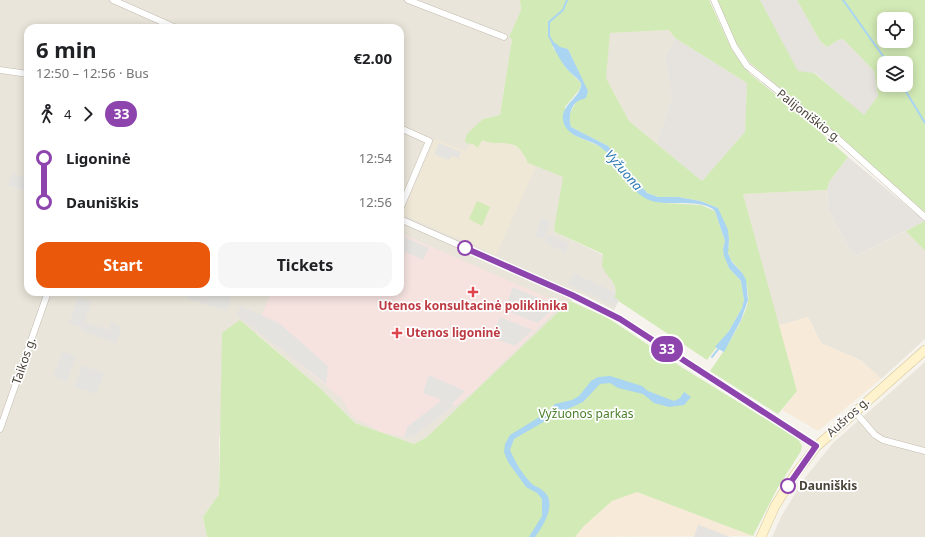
<!DOCTYPE html>
<html lang="en">
<head>
<meta charset="utf-8">
<style>
	:root { --surface:#fff; --page:#f6f6f6; --text:#202124; --muted:#757577; --accent:#ea580c }
	body { margin:0; font-family:"Noto Sans",sans-serif; background:var(--page); color:var(--text); height:100vh; display:flex; flex-direction:column; font-size:15px; white-space:nowrap }
	* { box-sizing:border-box; margin:0 }
	p { font-size:13px; color:var(--muted) }
	.icon { flex:none; width:22px; height:22px; fill:none; stroke:currentColor; stroke-width:2; stroke-linecap:round; stroke-linejoin:round }
	.map { position:relative; flex:1; overflow:hidden }
	.side { position:absolute; left:24px; top:24px; width:380px; height:272px; display:flex; flex-direction:column; background:var(--surface); border-radius:12px; box-shadow:0 2px 10px #0003 }
	.side>* { flex:none }
	.badge { padding:0 8px; border-radius:13px; font-size:14px; line-height:26px }
	.tools { position:absolute; left:877px; top:12px; display:grid; gap:8px }
	.tools a { display:grid; place-items:center; width:36px; height:36px; border-radius:8px; background:var(--surface); box-shadow:0 2px 10px #0003; font-size:20px }
	.map>.badge { position:absolute; translate:-50% -50%; box-shadow:0 0 0 2px #fff }
	.legs { display:flex; align-items:center; gap:6px; height:44px; padding:0 12px; font-size:13px }
	.legs p { margin-inline-start:auto }
	.overview { display:flex; align-items:center; justify-content:space-between; height:68px; padding:0 12px }
	h1 { font-size:22px; font-weight:700; line-height:30px }
	.primary-button { display:flex; gap:8px; margin-top:auto; padding:8px 12px }
	.primary-button a { flex:1; height:46px; border-radius:12px; background:var(--accent); color:#fff; font-size:16px; font-weight:700; line-height:46px; text-align:center }
	.primary-button a+a { background:var(--page); color:var(--text) }
	ul { padding:0 12px; list-style:none }
	li { display:flex; align-items:center; gap:14px; height:44px; font-size:15px }
	li i { display:grid; place-items:center; width:6px; height:100%; margin:0 5px; background:currentColor }
	li i::after { content:''; width:10px; height:10px; margin:-5px; border:3px solid; border-radius:50%; background:var(--surface) }
	li p { margin-inline-start:auto }
	li:first-child i { background:linear-gradient(#0000 50%,currentColor 0) }
	li:last-child i { background:linear-gradient(currentColor 50%,#0000 0) }
	.map>svg:first-child { display:block }
</style>
</head>
<body>
<div class="map">
<svg width="925" height="537" viewBox="0 0 925 537">
	<rect width="100%" height="100%" fill="#f6f3ec"/>
	<path fill="#eae5da" fill-rule="evenodd" d="M0,0H520L521,10L509,37L512,39L500,115L483,119L480,122L481,140L536,166L564,177L554,229L555,232L603,255L605,270L614,284L619,300L614,310L580,293L427,437L414,444L355,423L320,388L256,333L221,429L219,439V494L203,517L207,537H0ZM28,28H400V292H28Z
		M669,30L675,38L665,57L672,98L657,144L629,121L606,78V69L610,33Z
		M827,190L829,210L847,245L856,256L906,231L925,251V339L881,379L862,361L821,343L808,317L778,326L743,194Z
		M925,362V537H772L781,517L804,479L833,443Z"/>
	<path fill="#f7ead8" d="M808,317L821,343L862,361L881,379L818,431L782,410L797,391L778,326Z
		M637,492L753,536L575,537L584,526L612,501Z"/>
	<path fill="#e6e2dd" d="M760,0H797L820,41L827,47L840,39L844,40L874,71L878,96L864,116L815,73L798,72Z
		M675,38L747,83L745,132L702,181L657,144L672,98L665,57Z
		M848,157L925,221L856,256L847,245L829,210L827,190L829,182Z"/>
	<path fill="#efe8d6" d="M435,139L465,151L469,145L473,144L478,147L481,140L509,143L522,150L528,163L536,166L496,255L402,214Z"/>
	<path fill="#f6e3e0" d="M400,233L562,304L473,392L414,436L404,437L381,432L353,417L341,398L256,329L271,292H400Z"/>
	<path fill="#d2eab5" fill-rule="evenodd" d="M520,0H709L732,50L749,73L802,116L848,157L829,182L827,190L743,194L797,391L778,414L710,371C721,356 745,320 748,301C749,295 747,286 745,280C743,270 732,265 729,255C726,249 730,245 729,240C728,229 721,217 718,208L700,201L678,197H658L647,193L608,146L571,127C564,108 583,102 584,84L568,49L552,47L560,56L566,68L581,83L580,89L565,107L572,134L603,148L641,195L665,203L701,205L715,211L725,241L723,249L729,268L741,281L744,300L742,308L729,331L707,360L614,298C621,283 604,276 602,265C602,262 603,258 603,254L555,232L554,229L563,177L528,163C515,133 504,149 482,140L478,148L473,144L466,143L465,140L467,134L483,119L500,115L512,39L509,37L521,10ZM669,30L675,38L747,83L745,132L702,181L629,121L606,78L610,33Z
		M717,0H760L798,71L814,73L864,115L878,96L874,71L844,40L840,39L827,47L820,41L797,0H925V212L824,124L750,63L736,43ZM884,19H906V41H884ZM884,63H906V85H884Z
		M477,201L490,207L482,226L469,219Z
		M925,221V251L906,231Z
		M570,301L608,318L683,368L798,439L802,446L801,451L777,489L753,536L637,492L612,501L584,526L575,537H207L203,517L219,494L222,333L240,320L320,388L355,423L414,444L427,437Z"/>
	<path fill="#e5e3e0" d="M439,143L461,152L459,157L462,160L453,156L448,160L434,154Z
		M12,173L28,179V192L8,185Z
		M541,218L550,222L544,239L535,236Z
		M548,234L569,243L565,253L545,242Z
		M400,235L429,248L423,260L400,250Z
		M574,273L616,293L614,297L619,300L615,307L568,284Z
		M513,287L556,306L538,323L504,310Z
		M188,292H233L227,311L186,298Z
		M78,297L91,302L85,322L109,330L111,322L122,327L116,343L81,331L82,328L69,323Z
		M240,306L279,323L328,366L326,384L237,315Z
		M500,317L533,330L515,346L498,340L496,326Z
		M62,351L76,356L67,382L53,377Z
		M82,365L104,373L96,394L74,387Z
		M429,375L465,391L452,404L455,405L414,436L404,437L407,427L442,400L423,393Z
		M698,525L702,526L730,537H694Z"/>
	<path fill="#a9d4f2" d="M550,39L560,47L568,49L588,91L586,98C584,99 582,99 580,100C570,104 568,119 571,127L608,146L647,193L658,197H678L700,201L718,208L728,230L729,240L728,253L732,262L743,274L746,280L748,300L741,320L724,352L715,347L729,331L742,308L744,300L741,281L729,268L724,256L723,249L725,241L715,211C704,199 672,205 656,202C629,197 621,164 603,149C591,138 566,139 563,120C561,104 582,97 581,83C577,77 571,74 567,69C562,63 552,46 550,39Z
		M610,376L642,386L648,391L674,401L680,398L684,392L691,397L684,405L669,407L654,403L643,394L618,388L610,383L600,384L583,402L559,413L514,439L510,450C515,462 523,475 532,484C535,487 539,487 542,490C559,502 543,526 535,537H529L542,516V499L537,493L526,487L508,462L504,452L505,444L510,435L546,413L555,404L572,400L579,396L591,381L598,377Z"/>
	<g fill="none" stroke-linecap="round" stroke-linejoin="round">
		<path stroke="#a9d4f2" stroke-width="2" d="M843,0L888,63
			M552,41L549,36V22L563,10L567,0
			M902,85L925,123
			M712,357L719,348"/>
		<g stroke="#c2bbae" stroke-width="7">
			<path id="street" d="M113,0L176,28
				M408,0L504,37
				M714,0L734,46L747,66L837,138L925,217
				M0,70L28,74
				M400,128L429,141L400,209
				M400,219L572,295L620,319L816,447
				M855,412L875,435L883,440L925,451
				M0,429L48,292"/>
		</g>
		<g stroke="#d6c79b" stroke-width="10">
			<path id="secondary" d="M761,537L775,506L794,476L816,447L925,350"/>
		</g>
		<use href="#street" stroke="#fff" stroke-width="6"/>
		<use href="#secondary" stroke="#fff3cd" stroke-width="9"/>
	</g>
	<g fill="none" stroke-linecap="round" stroke-linejoin="round">
		<g stroke="#fff" stroke-width="9">
			<path id="line-1" d="M465,248L572,295L620,319L816,446L788,486"/>
		</g>
		<use href="#line-1" stroke="#8e44ad" stroke-width="6"/>
	</g>
	<g fill="#fff" stroke="#8e44ad" stroke-width="2">
		<circle cx="465" cy="248" r="7"/>
		<circle cx="788" cy="486" r="7"/>
	</g>
	<g fill="#e0444e" stroke="#fff" stroke-width="1.5">
		<path d="M471 286h4v4h4v4h-4v4h-4v-4h-4v-4h4z"/>
		<path d="M395 327h4v4h4v4h-4v4h-4v-4h-4v-4h4z"/>
	</g>
	<g text-anchor="middle" stroke-width="3.5" stroke-linejoin="round" paint-order="stroke">
		<g font-size="12" fill="#4b4439" stroke="#fff">
			<text transform="translate(809 116) rotate(38)" y="4">Palijoniškio g.</text>
			<text transform="translate(24 361) rotate(-71)" y="4">Taikos g.</text>
			<text transform="translate(848 417) rotate(-42)" y="4">Aušros g.</text>
		</g>
		<g font-size="12" font-weight="bold" fill="#be3a42" stroke="#fff">
			<text x="473" y="310">Utenos konsultacinė poliklinika</text>
			<text x="406" y="337" text-anchor="start">Utenos ligoninė</text>
		</g>
		<g font-size="12" fill="#4a7f2a" stroke="#fff">
			<text x="586" y="418">Vyžuonos parkas</text>
		</g>
		<g font-size="12" font-weight="bold" fill="#4b4439" stroke="#fff" text-anchor="start">
			<text x="799" y="490">Dauniškis</text>
		</g>
		<g font-size="13" font-style="italic" fill="#2e7ab2" stroke="#fff">
			<text transform="translate(624 170) rotate(49)" y="5">Vyžuona</text>
		</g>
	</g>
</svg>
<div class="tools">
<a><svg class="icon" aria-label="locate" viewBox="0 0 24 24"><circle cx="12" cy="12" r="6"/><path d="M12 2v4M12 18v4M2 12h4M18 12h4"/></svg></a>
<a><svg class="icon" aria-label="layers" viewBox="0 0 24 24"><path d="M12 4l9 5-9 5-9-5zM3 14l9 5 9-5"/></svg></a>
</div>
<b class="badge" style="left:667px;top:349px;background:#8e44ad;color:#fff">33</b>
<section class="side">
<div class="overview"><div><h1>6 min</h1><p>12:50 – 12:56 · Bus</p></div><b>€2.00</b></div>
<div class="legs"><svg class="icon" aria-label="walk" viewBox="0 0 24 24"><circle cx="13" cy="4" r="2"/><path d="M13 8l-2 6 4 7M11 14l-3 7M7 12l3-4h3l4 4"/></svg>4<svg class="icon" aria-label="forward" viewBox="0 0 24 24"><path d="M9 5l7 7-7 7"/></svg><b class="badge" style="background:#8e44ad;color:#fff">33</b></div>
<ul>
<li><i style="color:#8e44ad"></i><b>Ligoninė</b><p>12:54</p></li>
<li><i style="color:#8e44ad"></i><b>Dauniškis</b><p>12:56</p></li>
</ul>
<div class="primary-button"><a>Start</a><a>Tickets</a></div>
</section>
</div>
</body>
</html>
